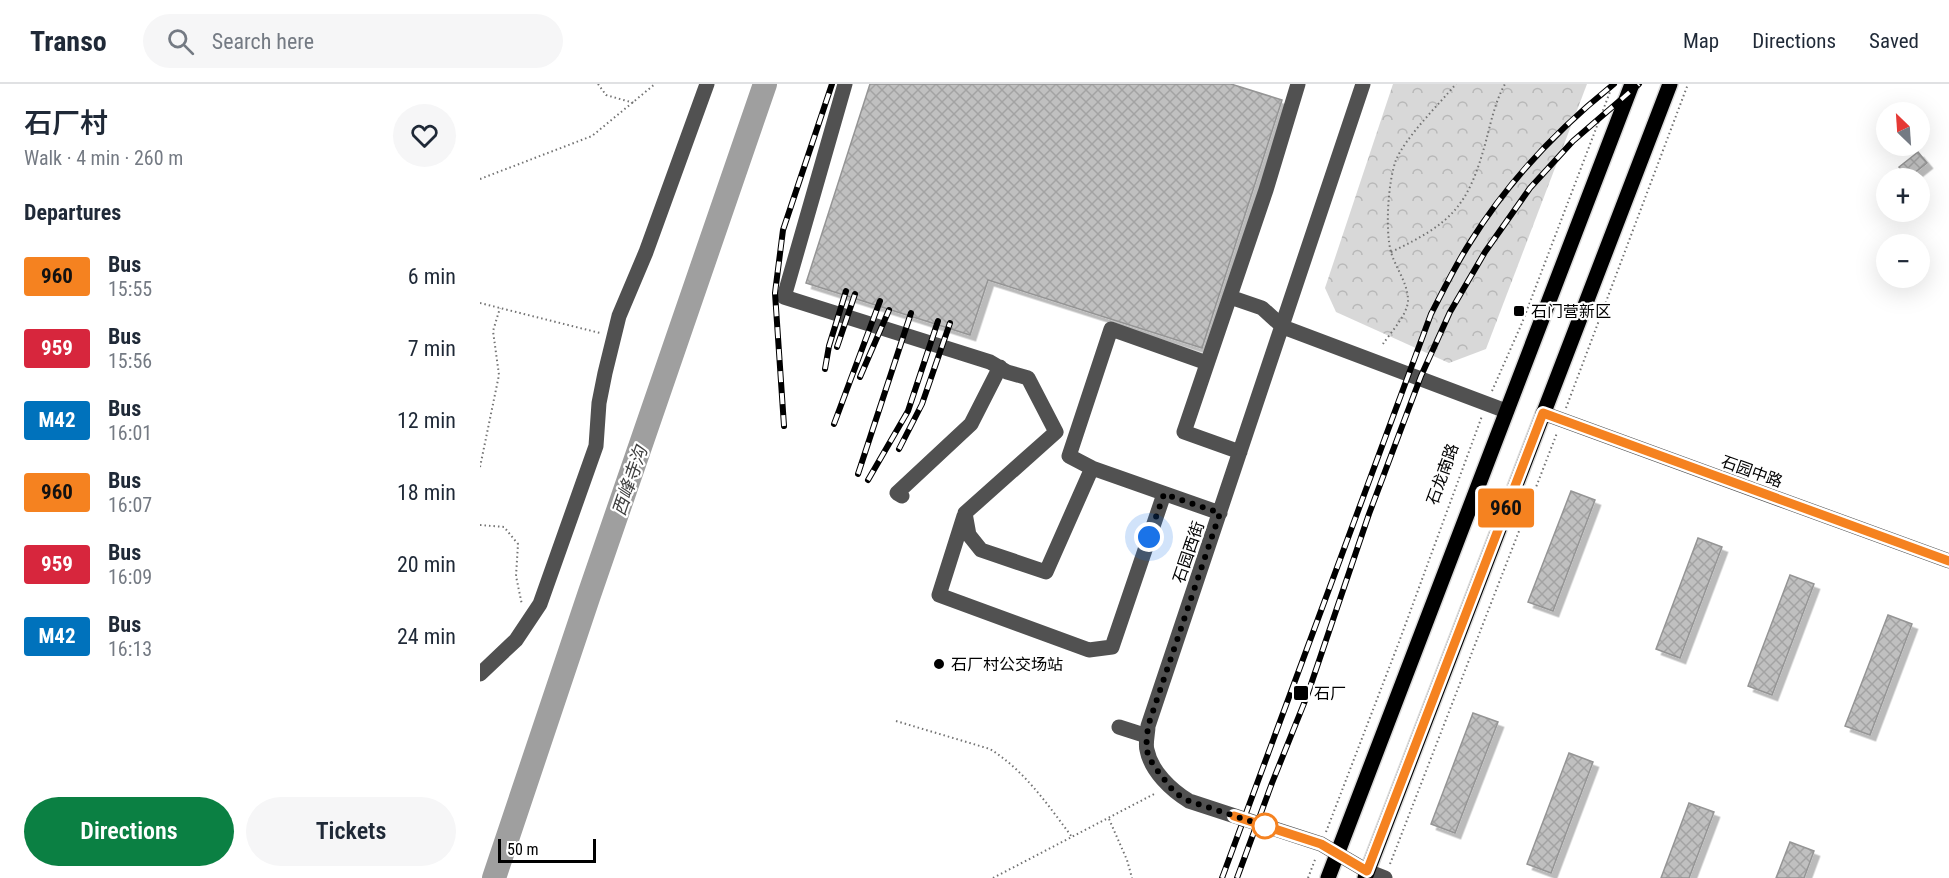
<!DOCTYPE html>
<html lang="en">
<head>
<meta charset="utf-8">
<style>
	:root { --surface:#fff; --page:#f6f6f7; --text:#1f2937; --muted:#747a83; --line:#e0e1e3; --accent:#0b8043 }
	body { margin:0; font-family:"Roboto Condensed","Noto Sans SC",sans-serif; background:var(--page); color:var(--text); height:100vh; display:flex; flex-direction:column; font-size:22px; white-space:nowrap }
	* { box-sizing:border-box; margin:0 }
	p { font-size:20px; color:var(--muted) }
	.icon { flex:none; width:33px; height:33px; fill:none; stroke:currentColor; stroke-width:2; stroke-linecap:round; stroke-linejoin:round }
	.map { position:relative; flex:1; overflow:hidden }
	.side { display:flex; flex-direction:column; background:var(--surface); width:480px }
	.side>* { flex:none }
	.badge { padding:0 12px; border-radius:4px; font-size:21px; line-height:39px }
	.needle { width:39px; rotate:335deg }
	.fabs { position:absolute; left:1396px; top:18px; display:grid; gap:12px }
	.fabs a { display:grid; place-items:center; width:54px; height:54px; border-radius:50%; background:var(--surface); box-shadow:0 6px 24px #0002; font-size:30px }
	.scale { position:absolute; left:18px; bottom:15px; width:98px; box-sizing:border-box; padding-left:6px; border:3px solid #000; border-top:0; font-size:16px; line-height:21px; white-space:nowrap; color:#000; -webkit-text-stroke:4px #fff; paint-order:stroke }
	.you { position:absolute; width:30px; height:30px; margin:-15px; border:4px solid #fff; border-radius:50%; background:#1a73e8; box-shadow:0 0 0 9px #1a73e833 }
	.map>.badge { position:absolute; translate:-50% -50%; box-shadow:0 0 0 3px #fff }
	h2 { padding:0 24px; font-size:22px; line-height:54px }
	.round { display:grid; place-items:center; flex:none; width:63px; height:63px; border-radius:32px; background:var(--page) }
	.head { display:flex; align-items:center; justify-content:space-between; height:102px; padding:0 24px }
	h1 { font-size:28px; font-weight:600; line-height:45px }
	.button { display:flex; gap:12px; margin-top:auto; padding:12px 24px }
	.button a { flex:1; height:69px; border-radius:36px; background:var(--accent); color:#fff; font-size:24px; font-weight:600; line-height:69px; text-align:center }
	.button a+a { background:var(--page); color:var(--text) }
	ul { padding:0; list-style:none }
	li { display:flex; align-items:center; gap:18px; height:72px; padding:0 24px }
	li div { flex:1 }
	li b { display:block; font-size:22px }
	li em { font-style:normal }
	li .badge { min-width:66px; font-weight:700; text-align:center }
	header { display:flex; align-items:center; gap:36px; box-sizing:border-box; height:84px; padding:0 30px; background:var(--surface); border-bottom:2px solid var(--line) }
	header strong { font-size:28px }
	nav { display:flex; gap:33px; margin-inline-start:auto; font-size:21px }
	.search { width:420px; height:54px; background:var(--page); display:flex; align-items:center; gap:15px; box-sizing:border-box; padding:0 21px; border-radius:33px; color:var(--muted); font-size:22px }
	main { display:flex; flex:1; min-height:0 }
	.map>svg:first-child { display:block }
</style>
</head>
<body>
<header>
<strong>Transo</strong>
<div class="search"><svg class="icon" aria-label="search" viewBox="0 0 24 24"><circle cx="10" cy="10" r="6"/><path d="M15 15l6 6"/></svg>Search here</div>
<nav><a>Map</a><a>Directions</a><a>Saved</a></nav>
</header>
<main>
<section class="side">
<div class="head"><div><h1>石厂村</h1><p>Walk · 4 min · 260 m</p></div><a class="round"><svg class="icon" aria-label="heart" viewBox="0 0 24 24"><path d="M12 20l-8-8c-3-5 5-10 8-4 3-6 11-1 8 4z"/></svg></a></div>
<h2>Departures</h2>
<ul>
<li><span class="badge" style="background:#f58220;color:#111">960</span><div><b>Bus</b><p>15:55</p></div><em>6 min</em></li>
<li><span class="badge" style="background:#d7263d;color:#fff">959</span><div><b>Bus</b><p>15:56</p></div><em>7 min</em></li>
<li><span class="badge" style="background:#0072bc;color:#fff">M42</span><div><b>Bus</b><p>16:01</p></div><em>12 min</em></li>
<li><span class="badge" style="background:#f58220;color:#111">960</span><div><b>Bus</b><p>16:07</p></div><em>18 min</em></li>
<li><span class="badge" style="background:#d7263d;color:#fff">959</span><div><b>Bus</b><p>16:09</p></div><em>20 min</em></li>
<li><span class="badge" style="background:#0072bc;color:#fff">M42</span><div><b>Bus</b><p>16:13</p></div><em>24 min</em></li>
</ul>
<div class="button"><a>Directions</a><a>Tickets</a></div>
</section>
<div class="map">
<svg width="1469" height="794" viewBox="0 0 1469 794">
	<defs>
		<pattern id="park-crowns" width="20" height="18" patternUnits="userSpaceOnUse" patternTransform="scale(1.5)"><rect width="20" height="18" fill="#d8d8d8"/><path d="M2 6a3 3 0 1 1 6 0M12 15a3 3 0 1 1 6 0" fill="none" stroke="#b8b8b8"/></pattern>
		<pattern id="building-cross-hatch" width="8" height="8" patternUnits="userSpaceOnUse" patternTransform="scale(1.5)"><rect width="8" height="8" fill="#c0c0c0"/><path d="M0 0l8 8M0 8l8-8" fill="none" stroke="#a3a3a3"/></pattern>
		<filter id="shadow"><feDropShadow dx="5.5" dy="5.5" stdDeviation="0" flood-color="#0004"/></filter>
	</defs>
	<rect width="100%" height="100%" fill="#fff"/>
	<path fill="url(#park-crowns)" d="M913,0H1107L1006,265L969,279L856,228L845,204Z"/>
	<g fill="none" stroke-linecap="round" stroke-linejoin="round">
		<path stroke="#9f9f9f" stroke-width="24" d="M14,794L109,511L285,0"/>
	</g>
	<path fill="url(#building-cross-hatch)" stroke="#959595" stroke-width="1.5" filter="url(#shadow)" d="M390,0H751L802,16L722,264L508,196L490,251L326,199Z
		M1438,68L1447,79L1428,94L1419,83Z
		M1091,407L1115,416L1073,527L1048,518Z
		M1218,454L1242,463L1200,574L1176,565Z
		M1310,491L1334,500L1292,611L1268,602Z
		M1408,531L1432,540L1390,651L1365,642Z
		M993,629L1018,638L975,749L951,740Z
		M1089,669L1113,678L1071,789L1047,780Z
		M1209,719L1234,728L1209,794H1181Z
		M1310,758L1334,767L1324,794H1296Z"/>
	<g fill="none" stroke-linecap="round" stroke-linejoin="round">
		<g stroke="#dbdbdb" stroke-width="18">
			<path id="major" d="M848,794L1152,0
				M885,794L1190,0"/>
		</g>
		<path stroke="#737373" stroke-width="2" stroke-dasharray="1.5 3" stroke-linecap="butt" d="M118,0L126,11L154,19
			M0,95L112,52L175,0
			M911,168C972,139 988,123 1006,57C1011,38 1015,18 1025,0
			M0,219L120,249
			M903,260C911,248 928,230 928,216C928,199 915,183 911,168C905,147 908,97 916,76C925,54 959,20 976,0
			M1012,307L1042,239L1133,0
			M1086,324L1208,0
			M0,383L19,291L13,247L20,224
			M0,441L24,443L38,460L36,492L42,521
			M416,637L510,665C544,686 568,721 592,753
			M629,735L647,776L652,794
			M846,748L919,558L1002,332
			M910,780L1077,349
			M513,794L676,709
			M828,794L836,773"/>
		<path stroke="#515151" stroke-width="15" d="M365,0L304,213L510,278L527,288L548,294L576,348L485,429L489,451L501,466L566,488L612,384L740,429
			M883,0L668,642C668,650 665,659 667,666C671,687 691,706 709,717L841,760L887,787L905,794
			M750,213L782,224L803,243L1026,327
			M1063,329L1469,477
			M760,368L704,348L786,106L818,0
			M612,384L589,372L631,245L727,279
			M422,412L417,409L491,340L520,283
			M484,432L459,511L609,566L632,563L684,410
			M0,590L36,556L60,520L116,362L119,319L125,289L139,232L166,168L227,0
			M639,643L667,652"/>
		<use href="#major" stroke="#000" stroke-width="15"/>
		<g stroke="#000" stroke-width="6">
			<path id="rail" d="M357,263L375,210
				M345,285L349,262L366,207
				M380,293L409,226
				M354,340L400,217
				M304,342L295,209L303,146L352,0
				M419,365L442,320L470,239
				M378,390L431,229
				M388,396L428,327L458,237
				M742,794L951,230C964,205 976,180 991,157C1029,96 1078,45 1134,0
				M757,794L792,699L827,612L889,430L941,292L970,228L1005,168L1050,104L1093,57L1159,0"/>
		</g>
		<use href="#rail" stroke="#fff" stroke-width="4" stroke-dasharray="11" stroke-linecap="butt"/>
	</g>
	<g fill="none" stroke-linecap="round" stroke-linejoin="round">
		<g stroke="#fff" stroke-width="14">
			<path id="line" d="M754,732L841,760L887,787L1063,329L1469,477"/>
		</g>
		<use href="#line" stroke="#f58220" stroke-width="9"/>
		<path stroke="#000" stroke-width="6" stroke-dasharray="0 10.8" d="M669,453L684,410L740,429L668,642L666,665L673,681L695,709L709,717L785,742"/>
	</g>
	<g fill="#000" stroke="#fff" stroke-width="2">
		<rect x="1033" y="221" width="12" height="12" rx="3"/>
		<circle cx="459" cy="580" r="6"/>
		<rect x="813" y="601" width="16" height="16" rx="3"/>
	</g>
	<circle fill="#fff" stroke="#f58220" stroke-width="3" cx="785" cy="742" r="12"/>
	<g text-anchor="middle" stroke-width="4.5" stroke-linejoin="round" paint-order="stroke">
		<g font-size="16" fill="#000" stroke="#fff" text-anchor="start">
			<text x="1051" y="233">石门营新区</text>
			<text x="471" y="586">石厂村公交场站</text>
			<text x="834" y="615">石厂</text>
		</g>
		<g font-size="16" fill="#000" stroke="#fff">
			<text transform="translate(1272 387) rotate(20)" y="6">石园中路</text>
			<text transform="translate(962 390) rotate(-70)" y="6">石龙南路</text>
			<text transform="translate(708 468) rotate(-71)" y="6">石园西街</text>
		</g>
		<g font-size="18" font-style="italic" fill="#404040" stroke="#fff">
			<text transform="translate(150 397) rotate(-71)" y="6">西峰寺沟</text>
		</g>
	</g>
</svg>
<div class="fabs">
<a><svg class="needle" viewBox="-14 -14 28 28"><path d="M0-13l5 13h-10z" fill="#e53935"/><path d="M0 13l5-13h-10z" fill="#747a83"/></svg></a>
<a>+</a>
<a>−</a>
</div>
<div class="scale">50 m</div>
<div class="you" style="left:669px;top:453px"></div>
<b class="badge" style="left:1026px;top:424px;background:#f58220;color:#111">960</b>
</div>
</main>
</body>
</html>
